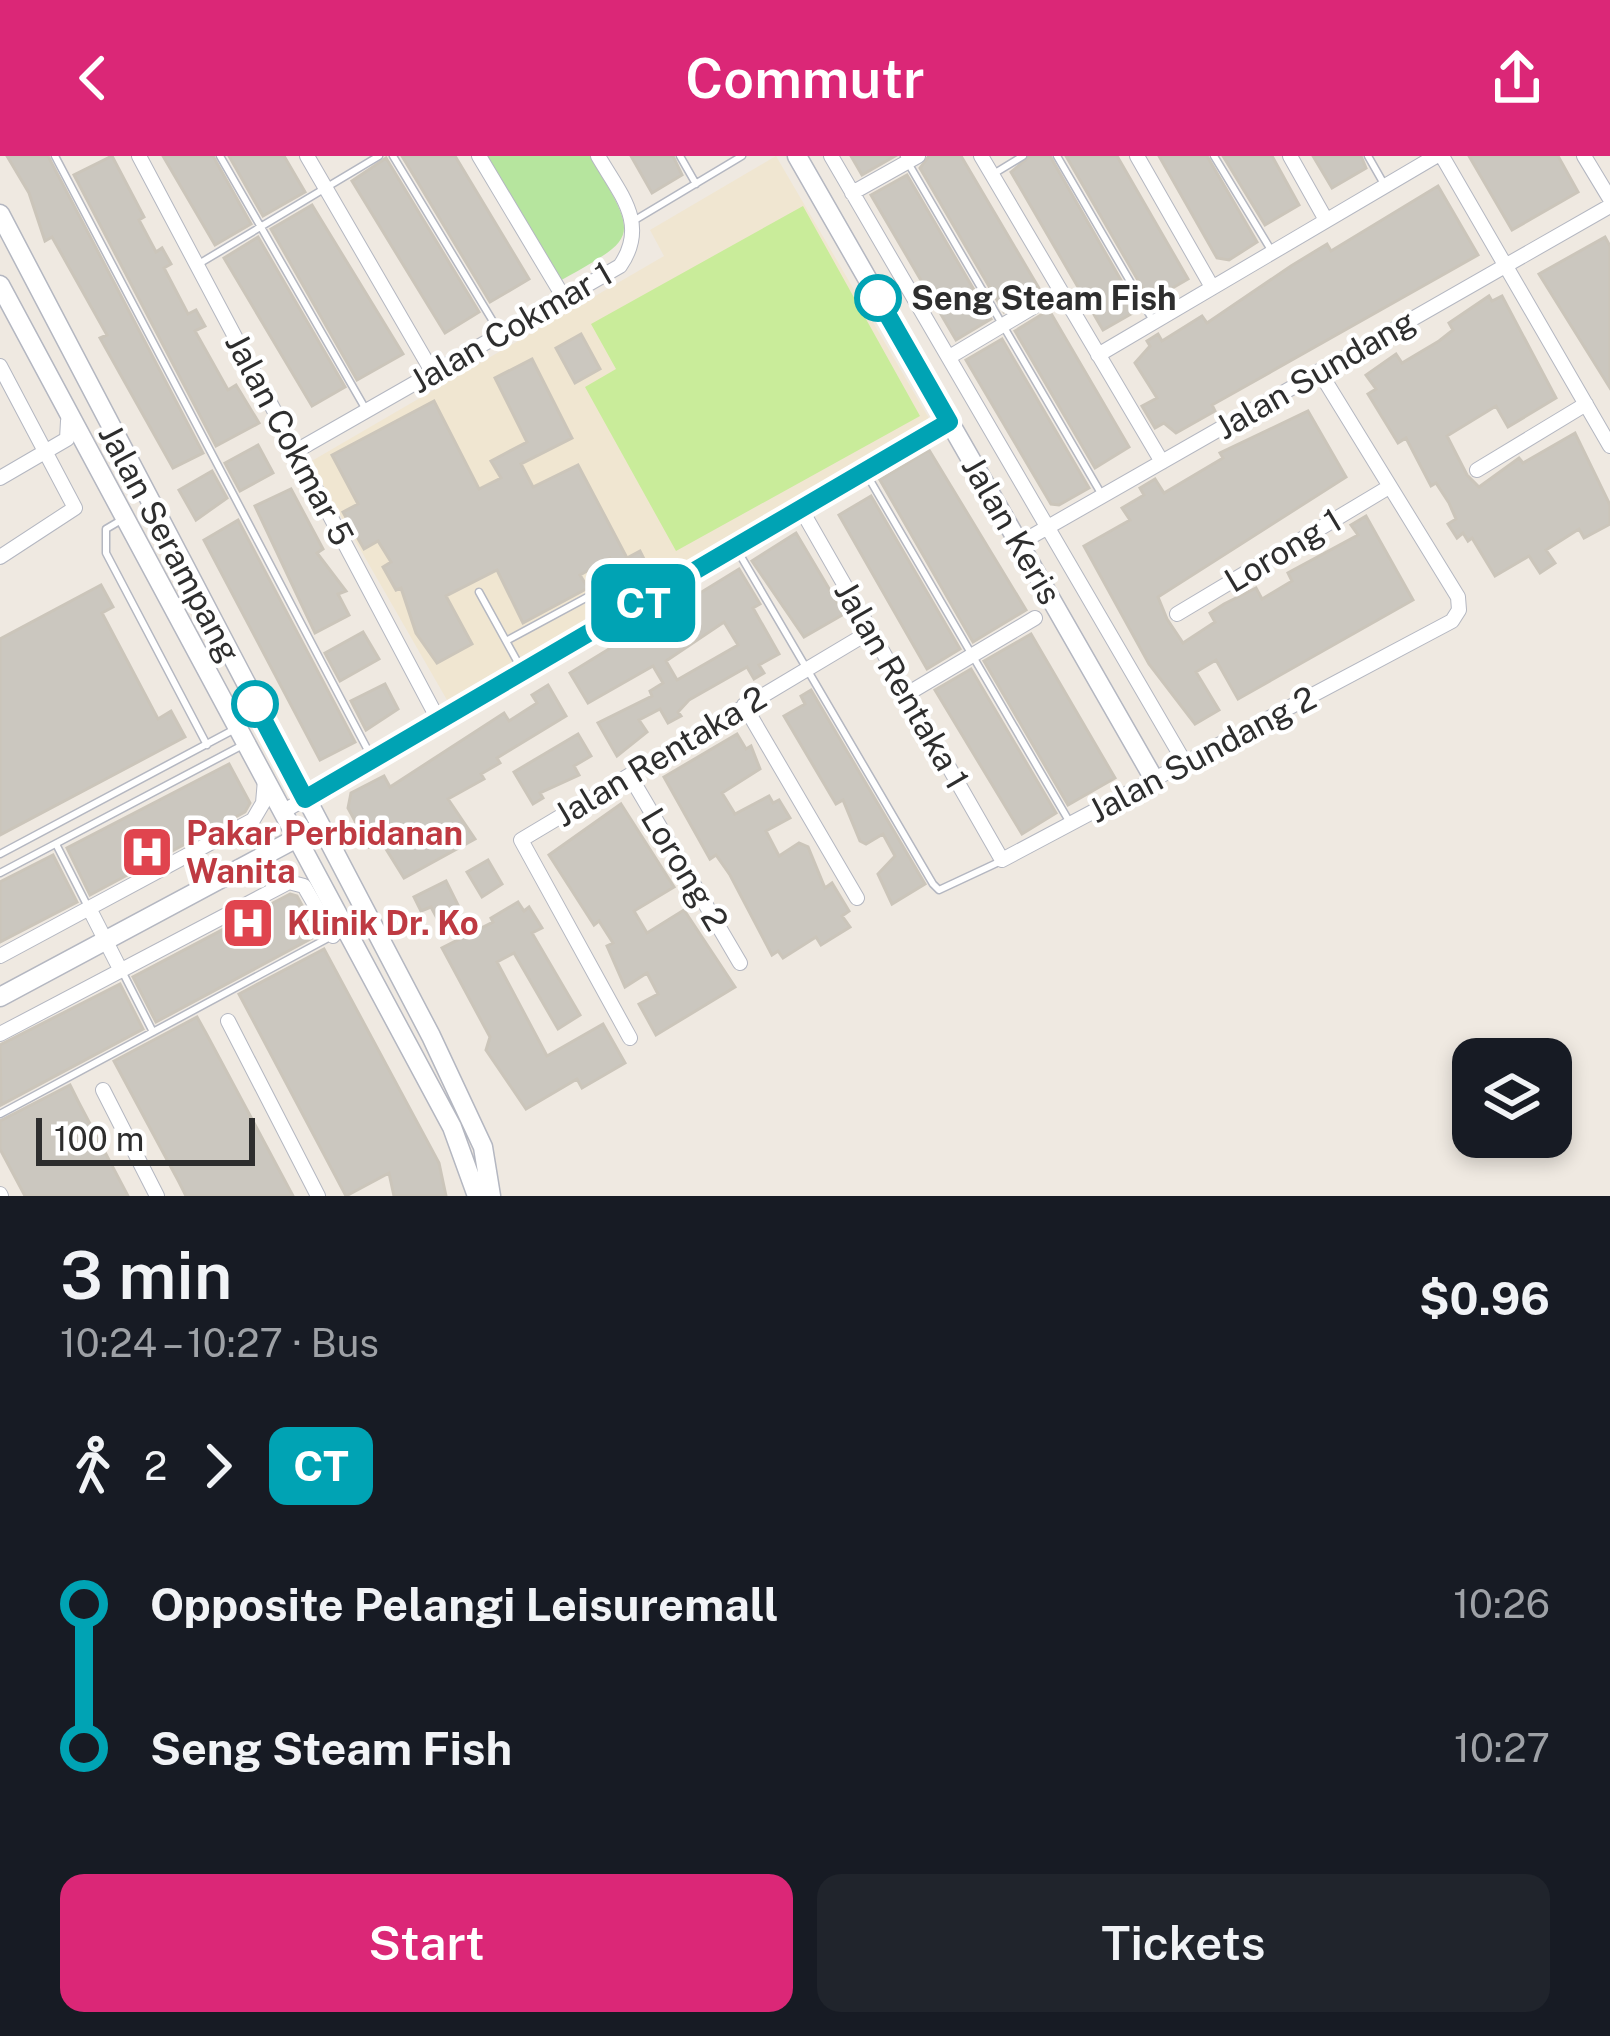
<!DOCTYPE html>
<html lang="en">
<head>
<meta charset="utf-8">
<style>
	:root { --surface:#171b24; --page:#20242c; --text:#f1f3f6; --muted:#9ea1a6; --accent:#db2777 }
	body { margin:0; font-family:"Public Sans",sans-serif; background:var(--page); color:var(--text); height:100vh; display:flex; flex-direction:column; font-size:45px; white-space:nowrap }
	* { box-sizing:border-box; margin:0 }
	p { font-size:39px; color:var(--muted) }
	.icon { flex:none; width:66px; height:66px; fill:none; stroke:currentColor; stroke-width:2; stroke-linecap:round; stroke-linejoin:round }
	.map { position:relative; height:1040px; overflow:hidden }
	.side { display:flex; flex-direction:column; background:var(--surface); flex:1 }
	.side>* { flex:none }
	.badge { padding:0 24px; border-radius:18px; font-size:42px; line-height:78px }
	.buttons { position:absolute; left:1452px; top:882px; display:grid; gap:24px }
	.buttons a { display:grid; place-items:center; width:120px; height:120px; border-radius:24px; background:var(--surface); box-shadow:0 6px 18px #0003; font-size:60px }
	.scale { position:absolute; left:36px; bottom:30px; width:219px; box-sizing:border-box; padding-left:12px; border:6px solid #2e2e2e; border-top:0; font-size:33px; line-height:42px; white-space:nowrap; color:#2e2e2e; -webkit-text-stroke:9px #fff; paint-order:stroke }
	.map>.badge { position:absolute; translate:-50% -50%; box-shadow:0 0 0 6px #fff }
	.legs { display:flex; align-items:center; gap:18px; height:132px; padding:0 60px; font-size:39px }
	.legs p { margin-inline-start:auto }
	.head { display:flex; align-items:center; justify-content:space-between; height:204px; padding:0 60px }
	h1 { font-size:66px; font-weight:600; line-height:90px }
	.cta { display:flex; gap:24px; margin-top:auto; padding:24px 60px }
	.cta a { flex:1; height:138px; border-radius:24px; background:var(--accent); color:#fff; font-size:48px; font-weight:600; line-height:138px; text-align:center }
	.cta a+a { background:var(--page); color:var(--text) }
	ul { padding:0 60px; list-style:none }
	li { display:flex; align-items:center; gap:42px; height:144px; font-size:45px }
	li i { display:grid; place-items:center; width:18px; height:100%; margin:0 15px; background:currentColor }
	li i::after { content:''; width:30px; height:30px; margin:-15px; border:9px solid; border-radius:50%; background:var(--surface) }
	li p { margin-inline-start:auto }
	li:first-child i { background:linear-gradient(#0000 50%,currentColor 0) }
	li:last-child i { background:linear-gradient(currentColor 50%,#0000 0) }
	header { display:flex; justify-content:space-between; align-items:center; height:156px; padding:0 60px; background:var(--accent); color:#fff; font-size:54px; font-weight:600 }
	.map>svg:first-child { display:block }
</style>
</head>
<body>
<header><svg class="icon" aria-label="back" viewBox="0 0 24 24"><path d="M15 5l-7 7 7 7"/></svg>Commutr<svg class="icon" aria-label="share" viewBox="0 0 24 24"><path d="M12 15V3M7 8l5-5 5 5M5 13v7h14v-7"/></svg></header>
<div class="map">
<svg width="1610" height="1040" viewBox="0 0 1610 1040">
	<rect width="100%" height="100%" fill="#efe9e1"/>
	<path fill="#f0e6d1" d="M776,0L930,264L447,544L310,306L664,100L650,74Z"/>
	<path fill="#b6e59e" d="M474,0H590C642,87 638,80 553,129Z"/>
	<path fill="#c9ec9a" d="M803,50L920,260L676,395L585,231L616,213L591,168Z"/>
	<path fill="#cbc7bf" stroke="#cbc5ba" stroke-width="3" fill-rule="evenodd" d="M7,0H48L203,297L173,312L100,182L107,179L52,81L45,85L29,37Z
		M112,0L144,61L139,64L156,96L162,92L171,108L164,112L188,158L196,154L205,170L195,175L228,234L236,229L259,267L216,290L74,19Z
		M163,0H213L251,68L215,89Z
		M229,0H284L305,36L263,60Z
		M402,0H455L529,123L490,146Z
		M631,0H673L682,19L652,37Z
		M851,0H895L862,19Z
		M929,0H961L1040,134L1004,156L920,12Z
		M1030,0H1050L1138,154L1103,174L1011,16Z
		M1066,0H1117L1188,123L1150,145Z
		M1159,0H1207L1257,86L1229,104L1217,102Z
		M1223,0H1272L1299,49L1265,69Z
		M1313,0H1361L1366,12L1332,32Z
		M1469,0H1558L1578,36L1512,74Z
		M386,2L479,156L445,177L352,25Z
		M907,19L991,163L956,184L871,39Z
		M1438,30L1478,99L1212,249L1215,255L1176,277L1164,267L1155,272L1142,250L1157,242L1135,207L1150,190L1147,185L1158,178L1162,185L1202,160L1207,167L1291,110L1327,88L1331,95Z
		M312,49L403,198L357,224L271,73Z
		M258,81L345,231L312,250L224,102Z
		M1605,81L1610,90V232L1539,118Z
		M1489,140L1492,145L1502,140L1556,242L1508,271L1496,250L1447,280L1467,319L1479,331L1519,302L1523,307L1575,277L1610,349V368L1584,382L1579,373L1546,394L1555,407L1540,417L1529,400L1495,420L1472,382L1468,385L1463,377L1457,382L1448,368L1456,363L1449,347L1436,327L1431,330L1406,282L1398,287L1368,238L1376,233L1366,219L1396,198L1402,207L1439,185L1453,174L1449,167Z
		M1049,154L1129,291L1095,312L1015,175Z
		M581,178L600,213L575,227L556,192Z
		M1002,183L1089,332L1059,349L1051,348L966,204Z
		M532,203L572,282L521,308L533,331L578,309L627,402L640,395L650,415L638,422L633,438L610,402L580,419L588,432L523,467L497,414L446,440L472,488L437,507L416,477L401,432L396,434L383,411L391,406L378,385L364,393L343,356L358,348L332,299L434,245L479,333L501,322L491,305L527,286L495,222Z
		M1308,255L1346,321L1158,441L1167,463L1183,487L1215,466L1210,457L1224,448L1256,432L1262,443L1292,425L1288,417L1358,379L1351,369L1366,360L1413,444L1238,543L1216,504L1196,516L1219,554L1195,568L1149,508L1084,390L1130,364L1122,352L1144,339L1140,332L1155,323L1164,337L1223,302L1220,297Z
		M258,289L273,317L240,335L225,307Z
		M929,294L1026,454L973,486L880,324Z
		M212,315L227,342L196,364L179,334Z
		M291,333L323,393L317,397L346,435L338,438L349,459L315,477L255,350Z
		M871,340L960,493L927,513L839,359Z
		M238,364L355,586L320,604L204,384Z
		M796,377L844,458L804,481L752,405Z
		M739,413L760,448L753,452L779,498L759,509L764,517L754,523L747,511L689,544L678,556L681,560L668,567L660,553L639,564L647,576L617,600L598,567L652,540L650,535L663,527L653,510L588,547L570,517ZM724,466L738,489L677,524L666,505Z
		M101,429L113,451L102,457L158,563L171,555L185,581L0,679V483Z
		M363,476L379,503L340,525L325,497Z
		M1031,478L1115,622L1068,649L984,505Z
		M971,513L1056,657L1022,678L935,534Z
		M385,528L398,553L366,574L351,545Z
		M548,529L566,560L497,602L500,607L481,618L484,623L448,643L475,683L404,722L381,685L369,691L348,652L351,637L384,620L390,631L504,557L509,565L537,547L532,539Z
		M811,534L925,728L892,748L878,718L895,700L883,678L866,688L860,685L843,644L836,648L784,560L805,548L801,540Z
		M578,578L591,600L574,610L579,619L540,637L543,642L533,648L514,616Z
		M737,578L746,593L751,590L760,613L722,637L735,658L769,640L773,647L779,644L790,662L766,675L779,700L799,687L808,691L825,732L832,727L849,755L842,760L850,771L821,789L816,781L783,802L778,795L772,799L730,719L716,699L710,703L664,621Z
		M229,608L250,647L245,656L90,739L67,692Z
		M621,648L674,731L634,755L647,777L684,754L735,831L656,879L639,848L658,838L647,817L625,831L607,790L613,787L599,765L594,769L549,699Z
		M53,699L77,746L0,786V726Z
		M488,704L502,728L482,741L467,716Z
		M446,725L460,753L438,764L431,751L421,755L414,741Z
		M290,738L297,740L318,779L156,866L133,821Z
		M518,746L524,755L529,751L542,772L532,777L580,859L558,873L514,797L497,806L547,900L603,868L625,907L582,932L577,923L526,953L486,894L490,881L442,792L493,766L491,762Z
		M324,793L439,1007L446,1040H394L389,1017L346,1040L239,838Z
		M120,828L143,873L1,949L0,889Z
		M197,861L207,879L293,1040H186L179,1026L114,905Z
		M70,929L79,947L128,1040H25L0,993V965Z"/>
	<g fill="none" stroke-linecap="round" stroke-linejoin="round">
		<g stroke="#b4b7c1" stroke-width="9">
			<path id="lane" d="M55,0L372,602
				M220,0L365,252
				M393,0L500,177
				M680,0L696,28
				M904,0L1102,339
				M1057,0L1152,163
				M1214,0L1271,94
				M1368,0L1384,28
				M995,17L1023,0
				M635,64L742,0
				M197,109L379,0
				M867,319L1069,665
				M123,363L106,373V397L207,589
				M736,392L933,728L939,734L999,706
				M479,436L522,514
				M506,485L606,431
				M56,688L87,749
				M0,698L235,573
				M0,717L241,590
				M122,815L153,876
				M0,958L330,781"/>
		</g>
		<g stroke="#b4b7c1" stroke-width="16">
			<path id="street" d="M139,0L440,567
				M307,0L433,217
				M479,0L564,142
				M831,0L1185,607
				M981,0L1162,306
				M1137,0L1212,131
				M1290,0L1326,64
				M1442,0L1610,290
				M1584,0L1610,43
				M852,37L918,0
				M1098,199L1436,0
				M951,200L1060,135
				M0,210L75,352L0,401
				M296,295L620,110C649,68 620,38 598,0
				M1477,314L1586,248
				M0,322L67,283L68,265
				M801,353L1002,704L1452,465L1459,454L1458,441L1319,215
				M1020,387L1610,50
				M1177,458L1389,331
				M907,538L1035,462
				M744,549L857,742
				M630,620L740,807
				M284,655L949,266
				M89,752L120,813
				M0,800L253,664L263,647L265,624
				M228,865L318,1040
				M0,878L289,726L304,730L333,780
				M630,882L521,684L871,475
				M103,934L157,1040
				M0,1038L1,1040"/>
		</g>
		<g stroke="#b4b7c1" stroke-width="21">
			<path id="secondary" d="M797,0L1154,623
				M0,58L431,880L483,991L491,1040
				M0,129L452,971L477,1040
				M0,841L308,676"/>
		</g>
		<use href="#lane" stroke="#fff" stroke-width="6"/>
		<use href="#street" stroke="#fff" stroke-width="14"/>
		<use href="#secondary" stroke="#fff" stroke-width="18"/>
	</g>
	<g fill="none" stroke-linecap="round" stroke-linejoin="round">
		<g stroke="#fff" stroke-width="27">
			<path id="line-1" d="M255,548L305,643L949,266L878,142"/>
		</g>
		<use href="#line-1" stroke="#00a3b4" stroke-width="18"/>
	</g>
	<defs>
		<g id="hospital-square" transform="scale(2.7)"><rect x="-9" y="-9" width="18" height="18" rx="4" fill="#e0444e" stroke="#fff"/><path d="M-5-5h3v3.5h4V-5h3V5h-3V1.5h-4V5h-3Z" fill="#fff"/></g>
	</defs>
	<g fill-rule="evenodd">
		<use href="#hospital-square" x="147" y="696"/>
		<use href="#hospital-square" x="248" y="767"/>
	</g>
	<g fill="#fff" stroke="#00a3b4" stroke-width="6">
		<circle cx="878" cy="142" r="21"/>
		<circle cx="255" cy="548" r="21"/>
	</g>
	<g text-anchor="middle" stroke-width="9" stroke-linejoin="round" paint-order="stroke">
		<g font-size="33" font-weight="bold" fill="#2e2e2e" stroke="#fff" text-anchor="start">
			<text x="911" y="154">Seng Steam Fish</text>
		</g>
		<g font-size="33" fill="#2e2e2e" stroke="#fff">
			<text transform="translate(511 171) rotate(-30)" y="12">Jalan Cokmar 1</text>
			<text transform="translate(1315 218) rotate(-30)" y="12">Jalan Sundang</text>
			<text transform="translate(290 283) rotate(62)" y="12">Jalan Cokmar 5</text>
			<text transform="translate(1012 374) rotate(60)" y="12">Jalan Keris</text>
			<text transform="translate(170 387) rotate(62)" y="12">Jalan Serampang</text>
			<text transform="translate(1283 394) rotate(-31)" y="12">Lorong 1</text>
			<text transform="translate(902 529) rotate(60)" y="12">Jalan Rentaka 1</text>
			<text transform="translate(1202 598) rotate(-28)" y="12">Jalan Sundang 2</text>
			<text transform="translate(660 600) rotate(-31)" y="12">Jalan Rentaka 2</text>
			<text transform="translate(685 713) rotate(59)" y="12">Lorong 2</text>
		</g>
		<g font-size="33" font-weight="bold" fill="#be3a42" stroke="#fff" text-anchor="start">
			<text x="186" y="689">Pakar Perbidanan<tspan x="186" dy="38">Wanita</tspan></text>
			<text x="287" y="779">Klinik Dr. Ko</text>
		</g>
	</g>
</svg>
<div class="buttons">
<a><svg class="icon" aria-label="layers" viewBox="0 0 24 24"><path d="M12 4l9 5-9 5-9-5zM3 14l9 5 9-5"/></svg></a>
</div>
<div class="scale">100 m</div>
<b class="badge" style="left:643px;top:447px;background:#00a3b4;color:#fff">CT</b>
</div>
<section class="side">
<div class="head"><div><h1>3 min</h1><p>10:24 – 10:27 · Bus</p></div><b>$0.96</b></div>
<div class="legs"><svg class="icon" aria-label="walk" viewBox="0 0 24 24"><circle cx="13" cy="4" r="2"/><path d="M13 8l-2 6 4 7M11 14l-3 7M7 12l3-4h3l4 4"/></svg>2<svg class="icon" aria-label="forward" viewBox="0 0 24 24"><path d="M9 5l7 7-7 7"/></svg><b class="badge" style="background:#00a3b4;color:#fff">CT</b></div>
<ul>
<li><i style="color:#00a3b4"></i><b>Opposite Pelangi Leisuremall</b><p>10:26</p></li>
<li><i style="color:#00a3b4"></i><b>Seng Steam Fish</b><p>10:27</p></li>
</ul>
<div class="cta"><a>Start</a><a>Tickets</a></div>
</section>
</body>
</html>
